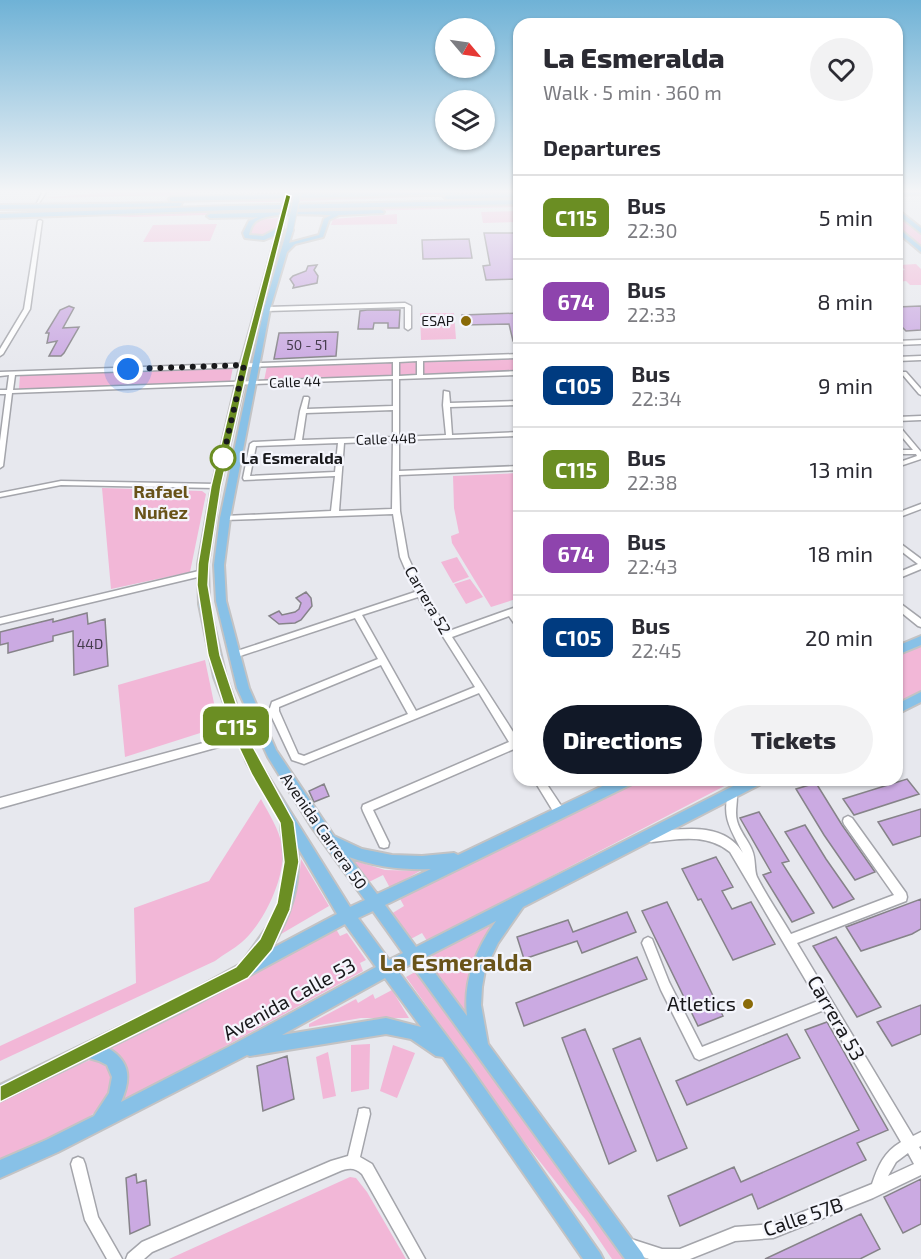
<!DOCTYPE html>
<html lang="en">
<head>
<meta charset="utf-8">
<style>
	:root { --surface:#fff; --page:#f2f2f3; --text:#2b2b33; --muted:#7c7c81; --line:#e1e1e2; --accent:#111827 }
	body { margin:0; font-family:"Exo 2",sans-serif; background:var(--page); color:var(--text); height:100vh; display:flex; flex-direction:column; font-size:22px; white-space:nowrap }
	* { box-sizing:border-box; margin:0 }
	p { font-size:20px; color:var(--muted) }
	.icon { flex:none; width:33px; height:33px; fill:none; stroke:currentColor; stroke-width:2; stroke-linecap:round; stroke-linejoin:round }
	.map { position:relative; flex:1; overflow:hidden }
	.sheet { position:absolute; left:513px; top:18px; width:390px; height:768px; display:flex; flex-direction:column; background:var(--surface); border-radius:18px; box-shadow:0 2px 4px #0004 }
	.sheet>* { flex:none }
	.badge { padding:0 12px; border-radius:9px; font-size:21px; line-height:39px }
	.needle { width:39px; rotate:119deg }
	.fabs { position:absolute; left:435px; top:18px; display:grid; gap:12px }
	.fabs a { display:grid; place-items:center; width:60px; height:60px; border-radius:50%; background:var(--surface); box-shadow:0 2px 4px #0004; font-size:30px }
	.you { position:absolute; width:30px; height:30px; margin:-15px; border:4px solid #fff; border-radius:50%; background:#1a73e8; box-shadow:0 0 0 9px #1a73e833 }
	.map>.badge { position:absolute; translate:-50% -50%; box-shadow:0 0 0 3px #fff }
	h2 { padding:0 30px; font-size:22px; line-height:54px }
	.round { display:grid; place-items:center; flex:none; width:63px; height:63px; border-radius:32px; background:var(--page) }
	.headline { display:flex; align-items:center; justify-content:space-between; height:102px; padding:0 30px }
	h1 { font-size:28px; font-weight:800; line-height:45px }
	.primary-button { display:flex; gap:12px; margin-top:auto; padding:12px 30px }
	.primary-button a { flex:1; height:69px; border-radius:36px; background:var(--accent); color:#fff; font-size:24px; font-weight:800; line-height:69px; text-align:center }
	.primary-button a+a { background:var(--page); color:var(--text) }
	ul { padding:0; list-style:none }
	li { display:flex; align-items:center; gap:18px; height:84px; padding:0 30px; border-top:2px solid var(--line) }
	li div { flex:1 }
	li b { display:block; font-size:22px }
	li em { font-style:normal }
	li .badge { min-width:66px; font-weight:700; text-align:center }
	.map>svg:first-child { display:block }
</style>
</head>
<body>
<div class="map">
<svg width="921" height="1259" viewBox="0 0 921 1259">
	<rect width="100%" height="100%" fill="#e7e8ee"/>
	<path fill="#f2b7d7" d="M118,191H201L185,195L43,198Z
		M519,191V194L271,202H183L160,200Z
		M519,203V207L132,217L74,215L257,208Z
		M519,211V230L516,222L483,223L481,212Z
		M897,213L921,233V248L897,227Z
		M397,214V224L331,225L333,219Z
		M278,218L275,232L265,237L248,235C252,219 262,219 278,218Z
		M217,224L210,241L143,242L153,225Z
		M916,264L921,269V285H910L906,281L897,282V271L905,270L900,265Z
		M420,313H454L456,339L421,340Z
		M519,357V371L264,381L267,366Z
		M233,367L230,382L19,389L20,375Z
		M519,473V598L491,607L452,543L451,536L459,533L454,508L453,476Z
		M102,488L202,491L206,494L190,572L111,589Z
		M457,557L469,577L453,583L441,562Z
		M470,579L483,597L466,604L454,584Z
		M921,644V691L897,703V656Z
		M205,660L219,727L125,757L118,685Z
		M642,780H736L427,941L422,933L409,940L391,914L404,906L399,897Z
		M261,799C269,814 279,829 282,846C287,875 264,923 242,942C234,949 224,954 215,961L0,1061V1046L136,983L134,908L209,881Z
		M301,859L329,906L276,937C292,912 299,889 301,859Z
		M352,860L385,870L420,871L390,888L383,875L367,883Z
		M503,915L493,928L468,1026L427,969L436,963L431,954Z
		M336,929L340,936L347,933L366,960L360,963L363,971L116,1106C126,1080 137,1066 108,1048Z
		M415,972L624,1259H612L585,1219L519,1135L406,977Z
		M392,990L409,1018H361L309,1027V1024L356,999L358,1003L373,994L375,999Z
		M370,1044L369,1089L351,1092V1045Z
		M393,1045L415,1053L397,1098L380,1091Z
		M328,1052L336,1096L323,1099L316,1057Z
		M90,1060C104,1062 109,1064 113,1077C124,1114 26,1150 0,1162V1097Z
		M350,1177L356,1178L367,1192L406,1259H169Z"/>
	<path fill="#cbaae2" stroke="#868389" stroke-width="1.5" d="M484,233H519V279L486,280L483,266L490,265Z
		M469,239L472,258L423,259L422,240Z
		M317,265L314,270L318,276L317,283L293,288L294,285L290,279L293,276L306,271L308,266Z
		M69,306L74,308L63,328L79,327L64,353L61,356H49L57,341L47,343L49,333H46L60,310Z
		M921,306V330L906,331L897,322V307Z
		M367,310H400L399,328H388V323H374L373,329H358L360,311Z
		M519,313V340L513,341L509,324L464,325L462,315Z
		M338,332L336,356L274,359L279,333Z
		M306,592L311,598L312,606L301,620L295,623L279,624L269,616L279,611L282,615L295,612L299,609L301,603L296,598Z
		M87,613L88,624L105,619L108,666L74,675L73,631L53,636V641L8,653V643L0,645V632L53,619V622Z
		M907,779L919,794L854,815L843,799Z
		M816,783L842,825L875,872L855,880L824,835L796,789Z
		M324,784L329,796L314,802L309,791Z
		M921,809V836L893,845L878,822Z
		M759,812L789,861L782,863L814,913L792,922L763,875L771,872L740,818Z
		M805,825L826,859L854,899L833,908L785,832Z
		M716,857L733,887L722,891L732,909L751,902L775,944L733,960L701,899L698,900L682,869Z
		M921,899V929L912,934L861,951L846,927Z
		M667,902L723,1016L698,1026L642,911Z
		M627,912L636,932L582,953L577,941L524,959L517,937L568,920L573,932Z
		M836,937L881,1007L857,1017L813,946Z
		M637,957L647,979L524,1026L516,1003Z
		M921,1005V1034L892,1046L877,1022Z
		M827,1022L888,1130L857,1143L866,1160L758,1209L752,1194L680,1226L668,1196L734,1167L741,1182L859,1130L805,1030Z
		M585,1029L636,1151L609,1164L562,1038Z
		M787,1034L800,1058L687,1105L676,1081Z
		M640,1038L687,1148L657,1161L613,1049Z
		M287,1056L294,1099L263,1111L257,1066Z
		M136,1174L137,1183L146,1180L150,1225L130,1234L126,1178Z
		M921,1179V1224L903,1233L884,1197Z
		M861,1214L880,1249L860,1259H765Z"/>
	<g fill="none" stroke-linecap="round" stroke-linejoin="round">
		<g stroke="#a4a5ab" stroke-width="3">
			<path id="minor" d="M43,191H47L39,203H37Z
				M40,220L42,221L30,309L3,354L0,356V349L24,309L38,221Z
				M405,303L411,306V328L408,330L405,328V307L267,311L264,309L267,307Z
				M921,340V344L897,345V341Z
				M519,354V358L423,361V375L519,371V375L399,379V437L446,435L443,405L444,391L449,392L450,403L519,401V405L450,407L452,435L519,432V436L399,440V471L519,466V470L399,475L400,511L408,557L424,592L449,631L519,606V612L516,613L519,618V627L516,626L509,616L452,637L517,738H519V753L516,752L514,749L373,810L389,843L388,847L384,848L380,847L363,811L362,808L363,805L509,742L479,693L304,764L292,760L269,711L272,702L378,659L355,618L234,658L231,657L230,655L231,653L415,592L400,557L393,514L225,520L221,518L225,516L331,511L335,476L244,480L243,478L250,444L253,442L295,440L300,411L304,397H308L309,398L307,409L393,406V379L12,393L3,466L0,468V441L6,394H0V390H7L9,375L0,376V372ZM417,361V375L399,376V362ZM393,362V376L13,390L15,375ZM393,410V437L302,440L306,413ZM393,441L392,509L339,511L344,443ZM338,443L335,472L250,476L256,446ZM418,597L475,687L416,711L362,615ZM381,665L408,714L304,756L298,754L279,711V707Z
				M921,356V360L897,361V357Z
				M902,372H906L921,389V395L919,394L902,374Z
				M921,416V420L897,421V417Z
				M897,425L899,426L921,452V459L897,467V463L917,456L916,454H897V450H913L897,431Z
				M61,481L216,484L219,486L216,488L61,485L0,497V493Z
				M921,504V509L897,518V513Z
				M897,541L921,559V569L897,579V573L918,564L897,548Z
				M203,570L206,571L207,573L206,575L0,624V618Z
				M897,601L921,619V627L918,626L897,609Z
				M240,733L243,734L245,737L243,740L240,741L0,808V798Z
				M534,780H544L564,810L565,813L564,816L560,818L556,816Z
				M733,787L736,789C739,799 734,810 737,821C740,832 748,840 752,850C756,859 754,870 757,877C767,897 780,915 791,934L894,895L844,824L843,821L844,818L848,816L852,818L906,893L907,897L906,901L797,943L913,1136L921,1132V1146L919,1147L921,1150V1175L873,1198L773,1238L735,1241L690,1259H649L626,1251L624,1246L626,1241L631,1239L662,1249H680L735,1227L773,1224L872,1184C878,1166 884,1152 901,1142L824,1010L699,1060L695,1058L661,990L642,943L644,939L648,937L652,939L669,982L702,1047L818,1001L730,852C707,833 679,839 651,842L647,840L646,837L647,834L651,832C682,829 724,821 743,853C731,830 720,815 730,789ZM908,1153L914,1164L888,1176L896,1162Z
				M364,1108L369,1109L370,1114L360,1157L372,1164L425,1259H410L362,1174C354,1167 348,1168 338,1172L152,1252L144,1259H126L128,1254L142,1242L331,1161L348,1156L358,1114L359,1109Z
				M78,1157L83,1159L85,1164L98,1217L122,1259H107L85,1220L71,1164L73,1159Z"/>
		</g>
		<g stroke="#c3c3c4" stroke-width="4">
			<path id="major" d="M416,191L457,192L454,194L172,201L169,199L172,197Z
				M897,191H921V194L897,195Z
				M519,193V197L447,199L444,197L447,195Z
				M519,200V204L230,210L0,218V214L230,206Z
				M182,203L180,206L0,209V205Z
				M897,209L921,228V233L897,214Z
				M381,210L384,212L383,213L339,215L329,220L323,237L295,244L287,252L270,309L230,518L224,565L226,601L249,688L276,750L334,836L362,849L392,855L422,856L454,853L458,855L615,780H634L632,784L385,905L416,947L745,780H763L761,784L523,907L498,943L485,970L482,987L481,1005L488,1044L642,1253L645,1259H625L411,964L398,971L469,1066L600,1253L603,1259H583L443,1057L436,1056L411,1039L386,1034L250,1056L247,1055L58,1152L0,1178V1160L46,1140L94,1116L109,1093L112,1077L107,1065L99,1061L89,1058L0,1101V1085L177,999L241,964L268,926L278,905L282,891L285,863L281,825L282,822L247,763L214,677L199,604L198,564L212,486L241,362L276,235L264,240L245,238L243,233L249,221L258,217L210,218L207,216L210,214ZM331,215L324,219L319,235L289,243L293,230L290,228L287,230L264,309L220,518L214,565L216,601L237,688L268,757L311,826L365,900L350,907L256,757L226,677L209,604L208,564L220,486L249,362L283,229L278,228L263,236L249,235C250,231 251,226 255,222C268,211 312,215 331,215ZM297,846L337,914L271,949C290,917 302,884 297,846ZM349,857C376,867 402,870 431,869L377,894ZM373,911L403,953L389,960L358,918ZM496,921C476,949 463,980 467,1016L424,958ZM345,924L376,967L234,1044L121,1102C131,1079 131,1062 108,1048L187,1009ZM385,978L421,1027L386,1018L282,1035Z
				M897,227L921,247V252L897,232Z
				M921,636V645L897,655V646Z
				M921,692V702L897,714V704Z"/>
		</g>
		<use href="#minor" fill="#fff" fill-rule="evenodd"/>
		<use href="#major" fill="#88c1e7" fill-rule="evenodd"/>
		<g stroke="#c3c3c4" stroke-width="8" stroke-linecap="butt">
			<path id="major-bridge" d="M280,229L289,191
				M290,230L298,191"/>
		</g>
		<use href="#major-bridge" stroke="#88c1e7" stroke-width="6"/>
	</g>
	<linearGradient id="sky" x2="0" y2="1"><stop stop-color="#6fb2d6"/><stop offset="0.52" stop-color="#f4f5f7"/><stop offset="1" stop-color="#f4f5f7" stop-opacity="0"/></linearGradient>
	<rect width="921" height="368" fill="url(#sky)"/>
	<path fill="#6b8e23" stroke="#fff" stroke-width="1.5" d="M286,194L291,196L249,362L221,486L209,564L208,585L220,655L247,736L294,822L299,862L290,910L272,950L248,978L0,1102V1086L236,967L260,939L277,903L284,862L280,823L252,775L234,737L208,655L197,585L198,564L211,486L241,362Z"/>
	<g fill="none" stroke-linecap="round" stroke-linejoin="round">
		<path stroke="#18181b" stroke-width="6" stroke-dasharray="0 10.8" d="M128,369L244,365L221,466L223,458"/>
	</g>
	<g fill="#896a08" stroke="#f4f5fc" stroke-width="2">
		<circle cx="466" cy="321" r="6"/>
		<circle cx="748" cy="1004" r="6"/>
	</g>
	<circle fill="#fff" stroke="#6b8e23" stroke-width="3" cx="223" cy="458" r="12"/>
	<g text-anchor="middle" stroke-width="4.5" stroke-linejoin="round" paint-order="stroke">
		<g font-size="14" fill="#18181b" stroke="#f4f5fc" text-anchor="end">
			<text x="454" y="326">ESAP</text>
		</g>
		<g font-size="14" fill="#453c4d">
			<text x="307" y="350">50 - 51</text>
			<text x="90" y="649">44D</text>
		</g>
		<g font-size="14" fill="#18181b" stroke="#f4f5fc">
			<text transform="translate(295 382) rotate(-2)" y="5">Calle 44</text>
			<text transform="translate(386 439) rotate(-2)" y="5">Calle 44B</text>
		</g>
		<g font-size="16" font-weight="bold" fill="#18181b" stroke="#f4f5fc" text-anchor="start">
			<text x="241" y="464">La Esmeralda</text>
		</g>
		<g font-size="16" fill="#18181b" stroke="#f4f5fc">
			<text transform="translate(428 600) rotate(60)" y="6">Carrera 52</text>
			<text transform="translate(324 831) rotate(55)" y="6">Avenida Carrera 50</text>
		</g>
		<g font-size="18" font-weight="bold" fill="#695319" stroke="#f4f5fc">
			<text x="161" y="498">Rafael<tspan x="161" dy="21">Nuñez</tspan></text>
		</g>
		<g font-size="20" fill="#18181b" stroke="#f4f5fc">
			<text transform="translate(289 999) rotate(-29)" y="7">Avenida Calle 53</text>
			<text transform="translate(836 1018) rotate(60)" y="7">Carrera 53</text>
			<text transform="translate(803 1217) rotate(-19)" y="7">Calle 57B</text>
		</g>
		<g font-size="20" fill="#18181b" stroke="#f4f5fc" text-anchor="end">
			<text x="736" y="1011">Atletics</text>
		</g>
		<g font-size="24" font-weight="bold" fill="#695319" stroke="#f4f5fc">
			<text x="456" y="971">La Esmeralda</text>
		</g>
	</g>
</svg>
<div class="fabs">
<a><svg class="needle" viewBox="-14 -14 28 28"><path d="M0-13l5 13h-10z" fill="#e53935"/><path d="M0 13l5-13h-10z" fill="#7c7c81"/></svg></a>
<a><svg class="icon" aria-label="layers" viewBox="0 0 24 24"><path d="M12 4l9 5-9 5-9-5zM3 14l9 5 9-5"/></svg></a>
</div>
<div class="you" style="left:128px;top:369px"></div>
<b class="badge" style="left:236px;top:726px;background:#6b8e23;color:#fff">C115</b>
<section class="sheet">
<div class="headline"><div><h1>La Esmeralda</h1><p>Walk · 5 min · 360 m</p></div><a class="round"><svg class="icon" aria-label="heart" viewBox="0 0 24 24"><path d="M12 20l-8-8c-3-5 5-10 8-4 3-6 11-1 8 4z"/></svg></a></div>
<h2>Departures</h2>
<ul>
<li><span class="badge" style="background:#6b8e23;color:#fff">C115</span><div><b>Bus</b><p>22:30</p></div><em>5 min</em></li>
<li><span class="badge" style="background:#8e44ad;color:#fff">674</span><div><b>Bus</b><p>22:33</p></div><em>8 min</em></li>
<li><span class="badge" style="background:#003b80;color:#fff">C105</span><div><b>Bus</b><p>22:34</p></div><em>9 min</em></li>
<li><span class="badge" style="background:#6b8e23;color:#fff">C115</span><div><b>Bus</b><p>22:38</p></div><em>13 min</em></li>
<li><span class="badge" style="background:#8e44ad;color:#fff">674</span><div><b>Bus</b><p>22:43</p></div><em>18 min</em></li>
<li><span class="badge" style="background:#003b80;color:#fff">C105</span><div><b>Bus</b><p>22:45</p></div><em>20 min</em></li>
</ul>
<div class="primary-button"><a>Directions</a><a>Tickets</a></div>
</section>
</div>
</body>
</html>
